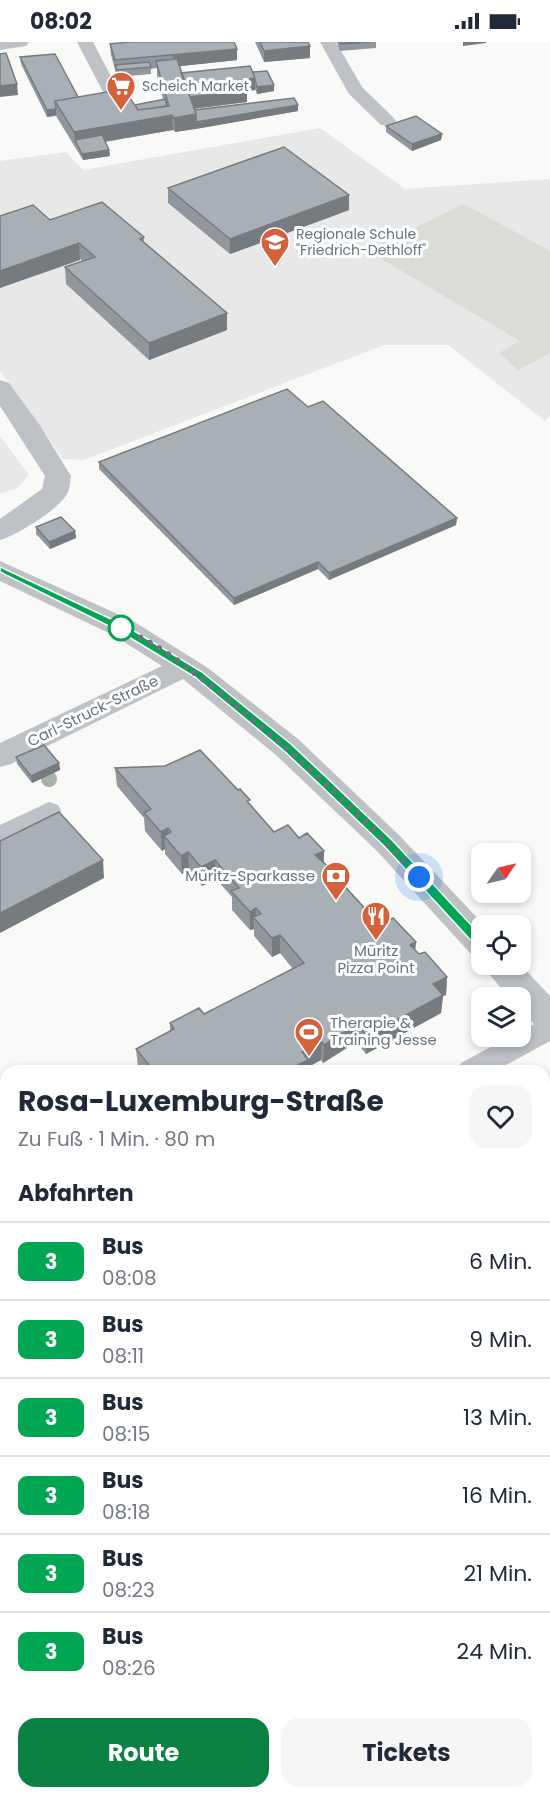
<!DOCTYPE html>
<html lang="de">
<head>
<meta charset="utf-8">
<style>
	:root { --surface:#fff; --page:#f6f6f7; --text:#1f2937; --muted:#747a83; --line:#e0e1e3; --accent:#0b8043 }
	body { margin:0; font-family:Poppins,sans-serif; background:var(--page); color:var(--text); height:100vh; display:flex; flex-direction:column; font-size:22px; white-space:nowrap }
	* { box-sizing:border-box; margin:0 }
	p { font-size:20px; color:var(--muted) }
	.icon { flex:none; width:33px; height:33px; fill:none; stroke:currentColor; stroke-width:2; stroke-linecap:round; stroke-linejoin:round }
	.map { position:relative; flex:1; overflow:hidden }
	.drawer { position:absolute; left:0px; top:1023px; width:550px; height:734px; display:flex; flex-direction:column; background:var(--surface); border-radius:18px 18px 0 0; box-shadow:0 3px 9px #0003 }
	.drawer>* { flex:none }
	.badge { padding:0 12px; border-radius:9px; font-size:21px; line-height:39px }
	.needle { width:39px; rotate:56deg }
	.controls { position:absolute; left:471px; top:801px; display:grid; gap:12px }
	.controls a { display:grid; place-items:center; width:60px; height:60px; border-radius:12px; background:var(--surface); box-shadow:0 3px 9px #0003; font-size:30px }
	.you { position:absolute; width:30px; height:30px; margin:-15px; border:4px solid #fff; border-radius:50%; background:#1a73e8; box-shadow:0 0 0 9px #1a73e833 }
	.map>.badge { position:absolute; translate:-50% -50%; box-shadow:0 0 0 3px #fff }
	h2 { padding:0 18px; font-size:22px; line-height:54px }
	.round { display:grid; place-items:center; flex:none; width:63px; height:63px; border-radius:18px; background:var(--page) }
	.head { display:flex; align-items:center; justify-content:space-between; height:102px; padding:0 18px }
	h1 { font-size:28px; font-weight:700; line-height:45px }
	.primary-button { display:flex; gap:12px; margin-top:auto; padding:12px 18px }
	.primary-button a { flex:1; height:69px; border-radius:18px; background:var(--accent); color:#fff; font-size:24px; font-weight:700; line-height:69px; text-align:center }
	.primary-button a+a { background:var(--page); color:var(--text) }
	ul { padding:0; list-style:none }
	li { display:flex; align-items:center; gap:18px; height:78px; padding:0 18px; border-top:2px solid var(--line) }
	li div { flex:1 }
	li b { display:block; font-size:22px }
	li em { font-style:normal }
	li .badge { min-width:66px; font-weight:700; text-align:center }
	.status { display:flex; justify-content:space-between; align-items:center; height:42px; padding:0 30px; background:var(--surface); direction:ltr }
	.status svg { height:16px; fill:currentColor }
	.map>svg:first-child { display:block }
</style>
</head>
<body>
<div class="status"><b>08:02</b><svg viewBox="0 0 49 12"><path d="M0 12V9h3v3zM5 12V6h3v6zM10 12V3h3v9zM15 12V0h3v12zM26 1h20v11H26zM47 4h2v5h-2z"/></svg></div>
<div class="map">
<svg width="550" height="1756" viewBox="0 0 550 1756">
	<rect width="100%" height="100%" fill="#f9f9f7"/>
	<path fill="#e7e8e7" d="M320,86L405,147L550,137V373L545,379L448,303H384L84,418L63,417L0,329V119L66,110L83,128Z
		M0,394L29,433L17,446L0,452Z"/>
	<path fill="#d9ddd6" d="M464,162L550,209V311L518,328L499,311L520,299L368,209Z"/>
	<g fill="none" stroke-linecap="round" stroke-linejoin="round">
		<path fill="#bec2c6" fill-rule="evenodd" d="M77,0H93L124,59L122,63H110Z
			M320,0H336L362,45L393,75L396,79L393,83H381L349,52Z
			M49,760L58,763L61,769L58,775L0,803V783Z
			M550,975V999L495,1029H457L461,1021L511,994H520V989Z
			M6,1269V1296L0,1298V1271Z
			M544,1308L550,1310V1342L544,1340Z
			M550,1395V1425L544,1427V1397Z
			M0,1472L6,1474V1505L0,1503Z
			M498,1750H537L539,1756H500Z"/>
		<path fill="#bec2c6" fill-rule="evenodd" d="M0,0H29L26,4L0,8Z
			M0,338L9,341L39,382L71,434C70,440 70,447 67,452C58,468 17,493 0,498V477L42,447L45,434L0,364Z
			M0,519L133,579L208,626L298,697L399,793L485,884H482V915L470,911L377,809L276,713L183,637L11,722L0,725V701L162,624L113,593L0,539Z
			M483,922H520L550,954V989L538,986L520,967V956H510L488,931Z
			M0,1692H6V1736H0Z
			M69,1750H124L127,1756H71Z"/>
	</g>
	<circle fill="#a9b2a7" cx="49" cy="737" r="8"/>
	<path fill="#91979c" d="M255,0H308L310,16L264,20Z
		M337,0H376V6L340,9Z
		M110,2L237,18L179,24L181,31L253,30L274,49L257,52L255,47V48L247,49V60L194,67L195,68L298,69L175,90L173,88L105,100L109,108L110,114L83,118L56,74L47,75L21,22L20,15L78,55L135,63L163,57L157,34V26L151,27V32L117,35L111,13Z
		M386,84L442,92L441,98L412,109L386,90Z
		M168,146L349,153V168L230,212L168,161Z
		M50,178L144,195V201L227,288L149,318L66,242L65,225L82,219Z
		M308,365L457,476L456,483L329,538L318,527L234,563L99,427V420Z
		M36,485L75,489L76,496L50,507L36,492Z
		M16,715L59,721L60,728L32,741L17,722Z
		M115,726L250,762L274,790L299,796L324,809V820L380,883L416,900L415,908L419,912L447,935L446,953L443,954L441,971L366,1012L356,1000L323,1021L321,1018L308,1025V1029H141L138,1025L136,1007L170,989V981L204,972L293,927L280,911L272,915L254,894V887L250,888L232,868V855L216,837L202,844L189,829L182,832L165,812V807L162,809L145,789L144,776L117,744Z
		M544,1064L550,1070V1238L544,1231Z
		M550,1302V1317L545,1311L546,1304Z
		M550,1466V1526L544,1524V1470Z
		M0,1518L6,1520V1648L0,1646Z
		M264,1750H463L470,1756H278Z"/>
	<path fill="#767b7f" d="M463,0H486V1L463,4Z
		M310,4V16L264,20V9Z
		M237,7V18L173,25V13Z
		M255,36V48L247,49V60L189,67V56L242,38Z
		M17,42L18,53L0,55V44Z
		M274,43V49L257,52V45Z
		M298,63V69L196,87V80Z
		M56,67V73L47,75V68Z
		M196,72V87L175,90L174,76Z
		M172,73L173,88L78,104L75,98L74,90Z
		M442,92L441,98L412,109V102Z
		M109,108L110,114L83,118L82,112Z
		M349,153V168L230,212V197Z
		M79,201L80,218L0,246V229Z
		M227,271V288L149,318V301Z
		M457,476L456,483L329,538V531Z
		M75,489L76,496L50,507L49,500Z
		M318,520V527L234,563V556Z
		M59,721L60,728L32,741L31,734Z
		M168,786L169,799L164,794L165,807L162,809L161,790Z
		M324,809L323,828L315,813Z
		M188,810L189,829L182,832L181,814Z
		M103,818L104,836L0,891V871Z
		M215,818L216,837L202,844L201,825Z
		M256,866V879L253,875L254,887L250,888V870Z
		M280,893V911L272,915V896Z
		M416,900L414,919L410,903Z
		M447,935L446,953L443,954L441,971L366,1012L367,994L433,942Z
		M357,982L356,1000L323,1021L324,1003Z
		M322,1000L321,1018L308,1025V1029H286L302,1010Z
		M6,1186V1205L0,1209V1190Z"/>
	<path fill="#a9b0b5" stroke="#767b7f" stroke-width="1.5" d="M129,0H234L237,7L115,18L110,2Z
		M260,0H308L310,4L264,9Z
		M340,0H370L341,2Z
		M6,11L17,42L0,44V12Z
		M55,12L78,55L55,59L56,67L47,68L20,15Z
		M177,17L196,72L174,76L172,73L74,90L55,59L124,47L138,68L169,64L156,19Z
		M149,20L151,25L117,28L115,23Z
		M250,24L255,36L242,38L247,48L190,55L181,31Z
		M267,29L274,43L257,45L253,30Z
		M294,56L298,63L196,80V72L195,68Z
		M165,57L167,64L138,68L135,63Z
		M416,74L442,92L412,102L386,84Z
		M102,93L109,108L82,112L75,98Z
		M284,105L349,153L230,197L168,146Z
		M102,160L144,195L140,197L227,271L149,301L65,225L95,215L79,201L0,229V174L33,163L50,178Z
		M287,347L308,365L323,359L457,476L329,531L318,520L234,556L99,420Z
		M61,475L75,489L49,500L36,485Z
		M44,703L59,721L31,734L16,715Z
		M200,708L238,748L240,747L250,758L247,759L274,790L288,783L299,796L307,791L324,809L315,813L341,836L338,837L380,883L393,876L416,900L410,903L419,912L425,910L447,935L433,942L443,953L367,994L357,982L324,1003L322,1000L302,1010L308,1018L286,1029H154L136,1007L174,987L170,981L199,966L204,972L304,921L280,893L272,896L253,875L261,872L256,866L250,870L231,849L239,846L215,818L201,825L188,810L181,814L164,794L171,790L168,786L161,790L144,771L151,767L115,726L165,724Z
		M59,770L103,818L0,871V799Z
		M544,1064L550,1070V1204L544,1198Z
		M0,1165L6,1173V1186L0,1190Z
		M550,1206V1217L544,1211V1209Z
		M550,1302V1309L546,1304Z
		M550,1466V1510L544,1507V1470Z
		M0,1518L6,1520V1636L0,1633Z
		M287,1750H463L470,1756H293Z"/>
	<path fill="#00a651" stroke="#fff" stroke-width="1.5" d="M0,525L126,584L202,630L291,702L325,734L392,798L486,899V905H477L384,804L317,740L283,708L195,635L119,589L0,530Z"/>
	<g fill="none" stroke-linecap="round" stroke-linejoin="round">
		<path stroke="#66747f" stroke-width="6" stroke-dasharray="0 10.8" d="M121,586C161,603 202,636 235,663C300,716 362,773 419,835"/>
	</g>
	<defs>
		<g id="supermarket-pin" transform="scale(1.5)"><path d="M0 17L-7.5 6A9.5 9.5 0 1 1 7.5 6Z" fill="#d3613c" stroke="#fff"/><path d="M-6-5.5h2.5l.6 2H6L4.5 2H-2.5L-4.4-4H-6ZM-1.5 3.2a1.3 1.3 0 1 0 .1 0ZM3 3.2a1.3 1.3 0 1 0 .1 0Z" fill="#fff"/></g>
		<g id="school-pin" transform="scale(1.5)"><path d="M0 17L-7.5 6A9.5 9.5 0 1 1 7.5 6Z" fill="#d3613c" stroke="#fff"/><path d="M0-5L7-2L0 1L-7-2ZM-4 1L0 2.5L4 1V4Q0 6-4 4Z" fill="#fff"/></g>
		<g id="bank-pin" transform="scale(1.5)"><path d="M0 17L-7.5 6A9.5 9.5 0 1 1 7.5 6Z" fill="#d3613c" stroke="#fff"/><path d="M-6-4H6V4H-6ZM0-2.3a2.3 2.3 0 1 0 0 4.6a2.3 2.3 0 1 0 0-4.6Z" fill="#fff"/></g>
		<g id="restaurant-pin" transform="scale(1.5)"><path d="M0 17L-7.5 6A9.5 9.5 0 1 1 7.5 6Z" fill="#d3613c" stroke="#fff"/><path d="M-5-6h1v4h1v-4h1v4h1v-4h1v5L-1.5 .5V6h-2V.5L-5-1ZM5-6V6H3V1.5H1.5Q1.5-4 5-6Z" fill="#fff"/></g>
		<g id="stadium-pin" transform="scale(1.5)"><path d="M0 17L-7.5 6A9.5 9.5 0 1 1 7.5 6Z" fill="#d3613c" stroke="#fff"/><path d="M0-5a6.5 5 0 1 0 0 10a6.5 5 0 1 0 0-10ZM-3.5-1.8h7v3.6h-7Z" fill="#fff"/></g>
	</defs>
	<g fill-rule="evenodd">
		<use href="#supermarket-pin" x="121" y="44"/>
		<use href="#school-pin" x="275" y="200"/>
		<use href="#bank-pin" x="336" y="834"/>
		<use href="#restaurant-pin" x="376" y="874"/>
		<use href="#stadium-pin" x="309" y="990"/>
	</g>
	<circle fill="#fff" stroke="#00a651" stroke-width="3" cx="121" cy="586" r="12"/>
	<g text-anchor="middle" stroke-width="6" stroke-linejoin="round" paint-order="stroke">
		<g font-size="14" fill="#66747f" stroke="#fff" text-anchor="start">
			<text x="142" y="49">Scheich Market</text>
			<text x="296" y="197">Regionale Schule<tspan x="296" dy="16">"Friedrich-Dethloff"</tspan></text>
		</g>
		<g font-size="15" fill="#66747f" stroke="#fff">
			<text transform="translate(93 669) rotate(-26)" y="5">Carl-Struck-Straße</text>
		</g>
		<g font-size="15" fill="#66747f" stroke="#fff" text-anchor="end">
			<text x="315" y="839">Müritz-Sparkasse</text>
			<text x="376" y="914" text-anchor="middle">Müritz<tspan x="376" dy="17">Pizza Point</tspan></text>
			<text x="330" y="986" text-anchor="start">Therapie &amp;<tspan x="330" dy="17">Training Jesse</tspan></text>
		</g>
	</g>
</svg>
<div class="controls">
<a><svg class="needle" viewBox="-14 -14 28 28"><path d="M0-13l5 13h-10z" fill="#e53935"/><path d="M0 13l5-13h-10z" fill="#747a83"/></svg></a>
<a><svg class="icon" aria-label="locate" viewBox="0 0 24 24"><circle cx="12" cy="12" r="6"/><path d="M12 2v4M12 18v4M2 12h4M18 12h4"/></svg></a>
<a><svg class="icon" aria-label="layers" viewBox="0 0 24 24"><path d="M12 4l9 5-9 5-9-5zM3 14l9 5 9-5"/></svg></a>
</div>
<div class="you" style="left:419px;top:835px"></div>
<section class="drawer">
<div class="head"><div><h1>Rosa-Luxemburg-Straße</h1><p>Zu Fuß · 1 Min. · 80 m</p></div><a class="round"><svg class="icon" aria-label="heart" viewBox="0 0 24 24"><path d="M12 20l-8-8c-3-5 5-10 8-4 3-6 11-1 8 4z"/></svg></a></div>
<h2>Abfahrten</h2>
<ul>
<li><span class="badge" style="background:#00a651;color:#fff">3</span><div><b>Bus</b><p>08:08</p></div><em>6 Min.</em></li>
<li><span class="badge" style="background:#00a651;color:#fff">3</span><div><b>Bus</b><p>08:11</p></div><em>9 Min.</em></li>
<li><span class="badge" style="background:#00a651;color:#fff">3</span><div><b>Bus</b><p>08:15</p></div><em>13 Min.</em></li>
<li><span class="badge" style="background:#00a651;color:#fff">3</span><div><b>Bus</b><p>08:18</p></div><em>16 Min.</em></li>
<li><span class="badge" style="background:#00a651;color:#fff">3</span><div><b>Bus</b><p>08:23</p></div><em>21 Min.</em></li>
<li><span class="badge" style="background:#00a651;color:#fff">3</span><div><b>Bus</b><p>08:26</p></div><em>24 Min.</em></li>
</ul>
<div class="primary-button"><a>Route</a><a>Tickets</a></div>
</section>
</div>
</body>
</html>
